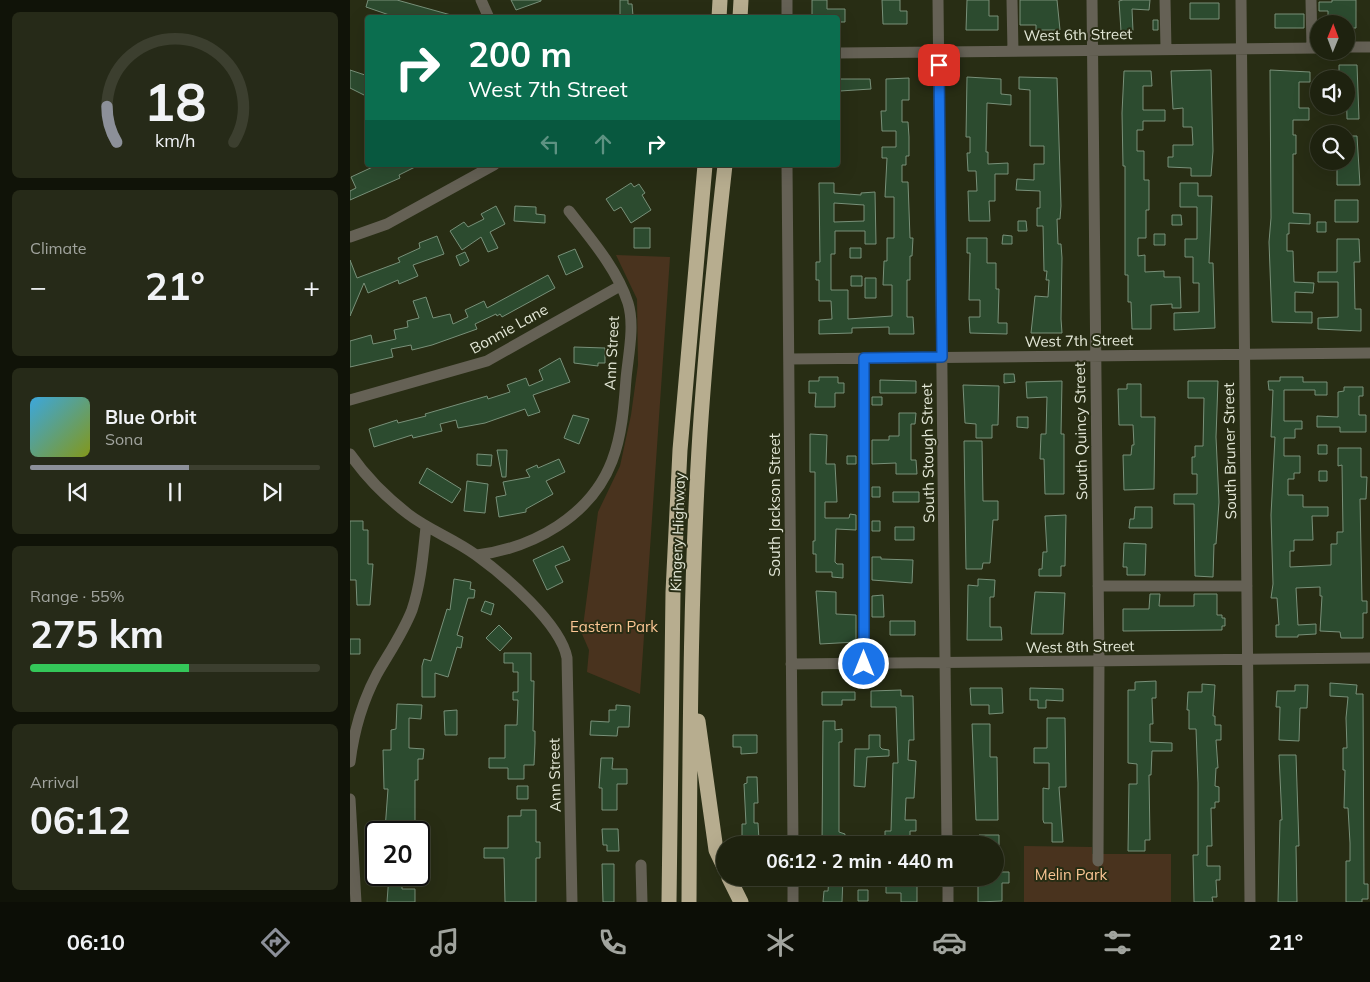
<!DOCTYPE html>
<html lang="en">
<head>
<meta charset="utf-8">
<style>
	:root { --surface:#1e220f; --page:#262a18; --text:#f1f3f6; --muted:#a1a49e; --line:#3c3f2f; --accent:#8c9099 }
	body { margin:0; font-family:Mulish,sans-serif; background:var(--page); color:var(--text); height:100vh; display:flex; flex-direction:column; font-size:19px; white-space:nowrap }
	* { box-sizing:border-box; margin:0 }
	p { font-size:16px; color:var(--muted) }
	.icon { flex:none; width:28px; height:28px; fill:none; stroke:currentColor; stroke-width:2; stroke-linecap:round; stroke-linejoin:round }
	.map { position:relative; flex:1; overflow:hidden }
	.drawer { display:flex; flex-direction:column; gap:12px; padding:12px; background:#101308; width:350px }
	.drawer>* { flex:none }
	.banner { position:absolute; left:15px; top:15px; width:475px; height:152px; border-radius:5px; box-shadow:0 5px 20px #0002,0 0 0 1px var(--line); background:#0b6e4f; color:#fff; overflow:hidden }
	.needle { width:32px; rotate:1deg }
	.controls { position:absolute; left:960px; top:15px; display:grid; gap:10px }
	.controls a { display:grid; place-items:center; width:45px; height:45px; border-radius:50%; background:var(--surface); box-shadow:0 5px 20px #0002,0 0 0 1px var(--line); font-size:25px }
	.speed { position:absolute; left:15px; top:821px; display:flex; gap:10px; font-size:25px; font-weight:700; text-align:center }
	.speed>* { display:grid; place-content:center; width:65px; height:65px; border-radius:50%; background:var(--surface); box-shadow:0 5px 20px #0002,0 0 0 1px var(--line); line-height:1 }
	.speed .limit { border:2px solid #111; border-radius:8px; background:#fff; color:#111 }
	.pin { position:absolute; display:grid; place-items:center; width:42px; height:42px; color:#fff; margin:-21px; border-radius:10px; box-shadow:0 2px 8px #0006 }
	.me { position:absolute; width:55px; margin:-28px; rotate:0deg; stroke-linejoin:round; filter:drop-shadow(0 0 4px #0008) }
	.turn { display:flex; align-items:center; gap:18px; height:105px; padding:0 20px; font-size:22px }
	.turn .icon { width:65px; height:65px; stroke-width:2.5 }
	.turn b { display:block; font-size:35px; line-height:42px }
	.lanes { display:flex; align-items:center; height:48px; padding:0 20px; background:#0003; justify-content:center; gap:25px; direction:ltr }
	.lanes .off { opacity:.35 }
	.big { font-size:38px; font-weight:700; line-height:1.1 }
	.drawer .tile { flex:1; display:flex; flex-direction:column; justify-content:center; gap:8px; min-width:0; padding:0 18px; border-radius:8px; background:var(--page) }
	.drawer .dial { align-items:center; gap:0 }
	.dial svg { height:130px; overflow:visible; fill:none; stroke:var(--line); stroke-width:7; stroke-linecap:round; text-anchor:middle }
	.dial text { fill:var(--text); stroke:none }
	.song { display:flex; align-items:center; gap:15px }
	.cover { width:60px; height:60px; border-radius:8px; background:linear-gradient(135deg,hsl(200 70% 55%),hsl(70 70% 35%)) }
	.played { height:5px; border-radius:2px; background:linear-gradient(90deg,var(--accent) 55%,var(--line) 55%) }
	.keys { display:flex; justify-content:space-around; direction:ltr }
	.heat { display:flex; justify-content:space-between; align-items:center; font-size:28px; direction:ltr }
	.charge { height:8px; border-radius:4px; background:linear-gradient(90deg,#34c759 55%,var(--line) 0) }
	.trip { position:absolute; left:366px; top:836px; width:288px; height:50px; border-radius:25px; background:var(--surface); box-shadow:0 5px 20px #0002,0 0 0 1px var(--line); font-weight:700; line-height:50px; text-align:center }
	.tabs { display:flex; height:80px; justify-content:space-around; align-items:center; background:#0c0e06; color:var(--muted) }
	.tabs .icon { width:35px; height:35px }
	.tabs .current { color:var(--accent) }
	.tabs b { font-size:22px; color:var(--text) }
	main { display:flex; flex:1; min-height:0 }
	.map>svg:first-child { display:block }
	.green { fill:#49331e }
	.building { fill:#2c4b2f; stroke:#789079; fill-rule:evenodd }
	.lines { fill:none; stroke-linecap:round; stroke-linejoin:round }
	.minor { stroke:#656155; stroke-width:11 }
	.highway { stroke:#b7ad8f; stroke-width:15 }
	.route-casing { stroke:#114b97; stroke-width:12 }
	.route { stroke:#1a73e8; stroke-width:9 }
	.labels { text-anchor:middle; stroke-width:4; stroke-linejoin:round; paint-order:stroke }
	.street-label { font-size:15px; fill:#e4e8d8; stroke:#282d14 }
	.park-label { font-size:15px; fill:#fbc694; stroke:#282d14 }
</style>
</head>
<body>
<main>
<section class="drawer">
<div class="tile dial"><svg viewBox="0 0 100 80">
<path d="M14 69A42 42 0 1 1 86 69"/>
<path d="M14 69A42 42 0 0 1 8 47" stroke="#8c9099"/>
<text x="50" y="56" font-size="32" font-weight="700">18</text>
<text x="50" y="72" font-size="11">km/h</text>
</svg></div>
<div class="tile"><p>Climate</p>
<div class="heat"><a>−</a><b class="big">21°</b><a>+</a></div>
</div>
<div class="tile">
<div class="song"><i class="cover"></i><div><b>Blue Orbit</b><p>Sona</p></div></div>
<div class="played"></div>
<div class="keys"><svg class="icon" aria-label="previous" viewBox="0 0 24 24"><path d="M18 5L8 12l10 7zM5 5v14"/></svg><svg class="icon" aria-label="pause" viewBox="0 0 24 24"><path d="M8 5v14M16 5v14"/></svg><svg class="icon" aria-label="next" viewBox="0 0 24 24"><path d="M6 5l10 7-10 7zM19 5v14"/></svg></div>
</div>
<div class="tile"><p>Range · 55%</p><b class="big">275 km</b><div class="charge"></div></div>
<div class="tile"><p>Arrival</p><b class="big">06:12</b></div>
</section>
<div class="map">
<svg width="1020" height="902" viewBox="0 0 1020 902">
	<rect width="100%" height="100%" fill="#282d14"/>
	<!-- green -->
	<path class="green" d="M266,255L320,257L290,694L237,672L239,650L232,634L248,512L270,466L281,415L288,365L287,299Z
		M674,846L742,847V854H821V902H674Z"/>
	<!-- building -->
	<path class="building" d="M18,0H47L101,15V18H48L16,7Z
		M161,0H191V1L166,10Z
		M270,0H278V4H282L283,16L270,17Z
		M462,0H477V9H495V22H488V18H462Z
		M532,0H550V11H557V24H533Z
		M617,0H639V16H648V30H616Z
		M670,0H707L710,30H686V25H670Z
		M773,0H800L799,10L782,9L783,31H771L769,1Z
		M982,0H1006V28H996V24H978V11H969V2H982Z
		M840,3H869V19H840Z
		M925,14H954V28H925Z
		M803,20H808V30H803Z
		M989,65H1007L1009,119H997L996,79H989Z
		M0,70L18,76L16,96L0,88Z
		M861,70L863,151L861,176H841V168L818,167V157H823V145H843L842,127H833V108L823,109L821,71Z
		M920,70L960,72V82H949V108H959V120H943V135H946V154H943V213L960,214V224L939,223V234H937V251H943L944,282L964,283L963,293L945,292V312H962V323L922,322L919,242L921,218Z
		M774,71H801L802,86H793V110H815V121H793V130H787V151H794V180H799V210H796V238H788V256L795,255V272L814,271V277H830L831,308H822V304L801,305V329H782L781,302H778V275H775V166H773L772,113Z
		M617,77L651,79V94L661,95V105L637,103L636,152H638V164L658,163V174H645V201H639L640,221H619L618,191H627L626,171H618L617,153H620V137H616Z
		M669,77L707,78L711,206L710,219H707L708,244H711L712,258L711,319L712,333H681L685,296L698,297L699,280H696L697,271H694L693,226H687V208H690V191L666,190L667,179L684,180V164H694V146H680V90L669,89Z
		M559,78V100H552V122H558L559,137V156H556V165H552V182H558L560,238H563L562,256H560V280H557V317H563L564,334H539V327L502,328V333L469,334V320L482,319L481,301H469V280H466V262H470L469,183H484V193L511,195V193L525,192L526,244H515V231H485V254H481V290H498V319L542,316V285H533L534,261H537V238H544V197H535L537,158H532V147H546V131H532L531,111H536V79ZM484,203L514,205V221L484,222Z
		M490,79H520L521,89L490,91Z
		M996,136H1007L1010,185H987V162H996Z
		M27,165H69L49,175L50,178L0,200V191L6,188L1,177Z
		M281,183L284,187L289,184L295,193L292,195L301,210L281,223L271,207L264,211L256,199Z
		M830,183H848V196H862L859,263H863L865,328L824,330V313L849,312V283H843V257H835V239H847V207H830Z
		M985,200H1008V222H985Z
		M146,206L155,224L140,232L148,248L138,252L131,237L112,250L100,231L114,222L118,227L134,219L131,214Z
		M165,206L186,207V214L195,215V223L164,221Z
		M822,215H831L832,225H822Z
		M668,221H676L677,231H668Z
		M967,222H976V232H967Z
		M284,228H300V248H284Z
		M804,234H815V245H804Z
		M653,235L662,236V244H652Z
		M87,236L94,254L63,265L68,276L49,284L48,280L18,293L14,283L0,316V260L7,278L50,262L48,258L70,248L69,243Z
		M617,238H637V263H646V289H649L648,323H657V334L620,333L619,317H630V300H619L620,253H617Z
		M987,239H1009L1010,262H1004L1005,309H1011V331L968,329V318L988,317V282H968V272H987Z
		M500,248H511V258H500Z
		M225,249L233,267L216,275L208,256Z
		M115,252L119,261L110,266L106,256Z
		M198,275L205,288L152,317L150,314L147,316L146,314L125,324L127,329L82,345L62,350L61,345L41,349L43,357L0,367V341L21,335L23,344L46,339L44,330L58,327L57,321L69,318L63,301L76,297L83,318L100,314L103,324L118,317L115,310L134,301L137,308Z
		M501,276H512V286H501Z
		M515,278H526V298H515Z
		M224,347L255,348V363H248V366L224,363Z
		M210,358L220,382L183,395L190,412L178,416L175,409L135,423L108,428L106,420L90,424L92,431L63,438L62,435L24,447L19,429L47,420L48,423L76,416L75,414L137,396L138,399L160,392L157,385L176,378L179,386L193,380L189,370Z
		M654,374H664L665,382L654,383Z
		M469,377H488V383H494V393H485V407H465L466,393H459V381H469Z
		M930,377H953V382H977V395H965V390H934V421H952V429H945V438H934V456H950V473H944V479H938V495H953V507H978V516H962L963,540H944V551H940V567L981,565V544H987V532H993L992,465L988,466V448H1011V477H1017L1016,499H1010L1012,601H1017V613H1013V638H991L990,632L970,631L972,596H970V587L946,588L948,625L966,624V634L948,635V637H926V625H929L927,598H921L923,584L921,515L925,437H921L923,390H919L918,381H930Z
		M530,380L566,381V393H530Z
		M712,381L711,434H714V494H695L694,459H690L691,434H696L697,397L677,398L676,382Z
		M838,381H868L866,437L869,502L866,544H864L863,577L845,576L844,504H824V494H847V474H842V457H845V446H853L854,398H838Z
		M777,384H791V417H805L804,489L774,490L773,455H781L782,445H784L783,425H769L768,389H777Z
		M613,385L649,386L648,425H642V438H626V424L615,423Z
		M994,387H1013V396H1009V415H1016V432H990V427H967V416L988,417V392L994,391Z
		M522,397H532V405H522Z
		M549,413H566L565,424H561V460H566L567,474H546V463L522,464V440H539V436H549Z
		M223,415L239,419L229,444L214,438Z
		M667,417H678V428L667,427Z
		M460,434L477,435L476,464H485L487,502H475V518H499L500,514L506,515V530L486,529L485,562L487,564H493V578L482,577V572H466V554H463V541H465V472H460Z
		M614,441H632L633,501H648V520H643L640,563H633L632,569H616Z
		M968,445H977V454H968Z
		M147,450H157L156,477H152Z
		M127,454L142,455L141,466L127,465Z
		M497,456H506V464H497Z
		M209,459L215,472L196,481L203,494L176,509V512L149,517L146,497L156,495L153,482L180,477L176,470L187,465L188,468Z
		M77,468L111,489L102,503L69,483Z
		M969,471H977V481H969Z
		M117,481L138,484L135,513L114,511Z
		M522,487H530V497H522Z
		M543,492H569V502H543Z
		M785,507H802V528H779L780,519H784Z
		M716,515L715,566H711V576H689V569H692L693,552H697L695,516Z
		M0,521H13V530H18V564H23L20,605H7L6,580H0Z
		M522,521H530V531H522Z
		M545,527H564V540H545Z
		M774,543L796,544L795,575H777V567H773Z
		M213,546L220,560L205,566L213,582L197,590L183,560Z
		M522,557H531V559L563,560L562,583L522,580Z
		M104,579L121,582L120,589L125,590L124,598H118L107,635L113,637L111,648L107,647L98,677L85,673V697H72V666L74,659L81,661L97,609L100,610Z
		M628,579L645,580L644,597H640V627H651L652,640H617L618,585L628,586Z
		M466,591L486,592V614L506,615V642L470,644Z
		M685,592L715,593L713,634H681Z
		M800,594H810L809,606H844V594H867V615H872V618H875V626H872V630L773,631V609H799Z
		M533,595L534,617H522V596Z
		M135,601L144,604L141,615L131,611Z
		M540,621H565V635H540Z
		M149,625L162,638L150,651L136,638Z
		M0,639H10V654H0Z
		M154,653H181V681H184L183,731H185V743L184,765H174V779H158V768H139V758H155V725H167L168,700H163V692H168V672H163V663H154Z
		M806,681V698H802L803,724H800V742L822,743V751H802L801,775H799L800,840H795V851H778L779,784H787V764L778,763V690H785V682Z
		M980,683L1007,685L1006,694H1013L1014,884H1018V899H1012V902H996V861H1000V843L998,808H994L995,770H993V748H997L996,718L998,697L980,696Z
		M852,684L865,685L863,716H865V725H871V740H866L868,768H866L865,786L869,787V802H865V808H861L862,846H857V866H870V880H866L867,897H862L863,902H844L843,855H848V783L846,729H839V710H837L838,692H852Z
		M945,685H958L957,708H950L949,741L929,740L930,707H926L927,691H945Z
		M620,688H652L653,713L639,714V705H621Z
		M680,688L713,689V701L696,700V708H688V700H680Z
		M551,690V696H563L564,740H559L558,760L566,761L564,798H556L555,820H566V831H560V840H549V845H535V831H541L543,763H548L546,707H521V691Z
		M472,692H505V700H492V705H472Z
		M47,704L72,705L71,719L59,718V748L74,749L73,759H68V780H65V832H38L35,830L38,789H34L33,750H41V730L46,729Z
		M266,705L280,706L279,727H268L267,736L240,735L241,721L259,722V710H266Z
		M107,710V735H95L94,711Z
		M697,718H715L716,787H709L713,842H702V823H694L693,820V788L699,789V763H684V748H697Z
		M473,721H485V730L492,729V742H489V832L495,834L494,845H472Z
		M622,724H640V757H647L648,820H626Z
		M383,735H407V753L391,754V747H383Z
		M519,735H530V747L532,749L539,750V756L517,757L515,787L504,786L505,749H519Z
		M929,755H946L949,846H946L947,902H928L930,820H932Z
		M251,758H263L262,769H277V784H267V810H252V788H249Z
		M397,777H407L408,803H404V823H408L409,840H392V824H396L394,784L397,783Z
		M167,786H178V799H167Z
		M171,810H186V842H190V858H186V902H155L154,858H134V848H158V816H171Z
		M252,829H268L269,851H257V845H253Z
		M629,835H649V845H629Z
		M252,864H264V902H253Z
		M645,872H659V883H652V901L628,902V878H645Z
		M39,875H52V889H65V902H37Z
		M479,878H493L492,902H473L474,891H478Z
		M536,883L567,884V902H551V893H536Z
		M508,890H518V901H508Z"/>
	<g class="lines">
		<!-- minor -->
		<path class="minor" d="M131,0L139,18
			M437,0V18
			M588,0L597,845
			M662,0L663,51
			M742,0L749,661L748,861
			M815,0L816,49
			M891,0L900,902
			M961,0L962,48
			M996,47H1020
			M488,53L969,48
			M437,165L443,845
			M0,237L37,224L144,165
			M439,359L1020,353
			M0,400L137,361L270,286
			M0,454C16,477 36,497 58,514C79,530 104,539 126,555C154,575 211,624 217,658L222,902
			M127,555C183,548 241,516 262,461C272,435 274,406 276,379C278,356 285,326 278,303C267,269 241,239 219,211
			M748,586H897
			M441,664L1020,658
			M514,664V358
			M0,762C4,730 12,702 27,674C39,653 53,633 62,610C71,583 73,555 76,527
			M0,799L6,902
			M291,865L292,902
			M443,878V902
			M598,878V902"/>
		<!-- highway -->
		<path class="highway" d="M369,18L370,0
			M390,18L391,0
			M348,721L366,850L375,869
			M379,878L391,902
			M319,902L323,592L330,450L355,165
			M339,902C340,746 340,589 350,433C356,343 365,254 375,165"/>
	</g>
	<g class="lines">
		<defs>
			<path id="route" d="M514,664V358L592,357L589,65"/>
		</defs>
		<!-- route casing -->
		<use href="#route" class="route-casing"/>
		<!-- route -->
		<use href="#route" class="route"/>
	</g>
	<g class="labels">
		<!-- street labels -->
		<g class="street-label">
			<text transform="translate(728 35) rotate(-1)" y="5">West 6th Street</text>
			<text transform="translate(159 329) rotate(-29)" y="5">Bonnie Lane</text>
			<text transform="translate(729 341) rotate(-1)" y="5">West 7th Street</text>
			<text transform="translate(262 353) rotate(-87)" y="5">Ann Street</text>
			<text transform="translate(731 431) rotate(-91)" y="5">South Quincy Street</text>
			<text transform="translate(880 451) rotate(-91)" y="5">South Bruner Street</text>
			<text transform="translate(578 453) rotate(-91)" y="5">South Stough Street</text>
			<text transform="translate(425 505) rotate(-90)" y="5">South Jackson Street</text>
			<text transform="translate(328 532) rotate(-88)" y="5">Kingery Highway</text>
			<text transform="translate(730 647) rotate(-1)" y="5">West 8th Street</text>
			<text transform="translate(205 775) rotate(-91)" y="5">Ann Street</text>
		</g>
		<!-- park labels -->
		<g class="park-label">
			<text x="264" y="632">Eastern Park</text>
			<text x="721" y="880">Melin Park</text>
		</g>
	</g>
</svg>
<div class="controls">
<a><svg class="needle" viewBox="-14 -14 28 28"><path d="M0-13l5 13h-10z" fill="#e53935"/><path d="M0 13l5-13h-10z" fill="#a1a49e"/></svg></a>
<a><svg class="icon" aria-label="sound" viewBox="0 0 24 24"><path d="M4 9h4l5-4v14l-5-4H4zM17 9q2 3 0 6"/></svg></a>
<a><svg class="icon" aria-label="search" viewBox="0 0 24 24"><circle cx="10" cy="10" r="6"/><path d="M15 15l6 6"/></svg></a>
</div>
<div class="speed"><div class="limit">20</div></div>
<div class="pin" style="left:589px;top:65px;background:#d93025"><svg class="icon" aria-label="arrive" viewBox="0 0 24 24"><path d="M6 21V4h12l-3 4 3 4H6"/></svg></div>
<svg class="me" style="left:514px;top:664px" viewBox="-20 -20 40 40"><circle r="17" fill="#1a73e8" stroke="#fff" stroke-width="3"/><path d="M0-11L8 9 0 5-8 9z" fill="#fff"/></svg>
<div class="trip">06:12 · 2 min · 440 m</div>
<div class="banner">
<div class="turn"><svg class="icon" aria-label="right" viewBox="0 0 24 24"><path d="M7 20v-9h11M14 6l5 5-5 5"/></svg><div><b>200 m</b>West 7th Street</div></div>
<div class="lanes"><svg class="icon off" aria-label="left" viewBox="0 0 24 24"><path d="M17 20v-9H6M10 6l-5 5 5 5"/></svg><svg class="icon off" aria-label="ahead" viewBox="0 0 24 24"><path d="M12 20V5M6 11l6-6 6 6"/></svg><svg class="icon" aria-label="right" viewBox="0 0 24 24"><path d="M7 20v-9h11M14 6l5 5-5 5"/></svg></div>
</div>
</div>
</main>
<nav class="tabs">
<b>06:10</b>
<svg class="icon current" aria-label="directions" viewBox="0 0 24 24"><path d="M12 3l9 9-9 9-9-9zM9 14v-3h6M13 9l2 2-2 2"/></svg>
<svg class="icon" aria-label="music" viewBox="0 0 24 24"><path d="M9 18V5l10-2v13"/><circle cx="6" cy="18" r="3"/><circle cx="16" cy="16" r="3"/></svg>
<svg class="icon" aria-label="phone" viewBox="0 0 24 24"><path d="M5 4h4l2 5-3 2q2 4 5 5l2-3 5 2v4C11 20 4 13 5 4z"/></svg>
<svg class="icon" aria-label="climate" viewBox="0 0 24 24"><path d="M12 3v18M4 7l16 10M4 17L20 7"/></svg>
<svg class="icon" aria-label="car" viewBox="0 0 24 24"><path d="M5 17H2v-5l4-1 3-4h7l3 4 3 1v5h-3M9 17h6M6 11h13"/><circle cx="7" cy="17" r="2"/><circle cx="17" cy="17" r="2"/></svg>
<svg class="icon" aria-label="filters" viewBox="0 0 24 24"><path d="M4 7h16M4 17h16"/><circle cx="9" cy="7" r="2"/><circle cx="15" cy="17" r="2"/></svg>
<b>21°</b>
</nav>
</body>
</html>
